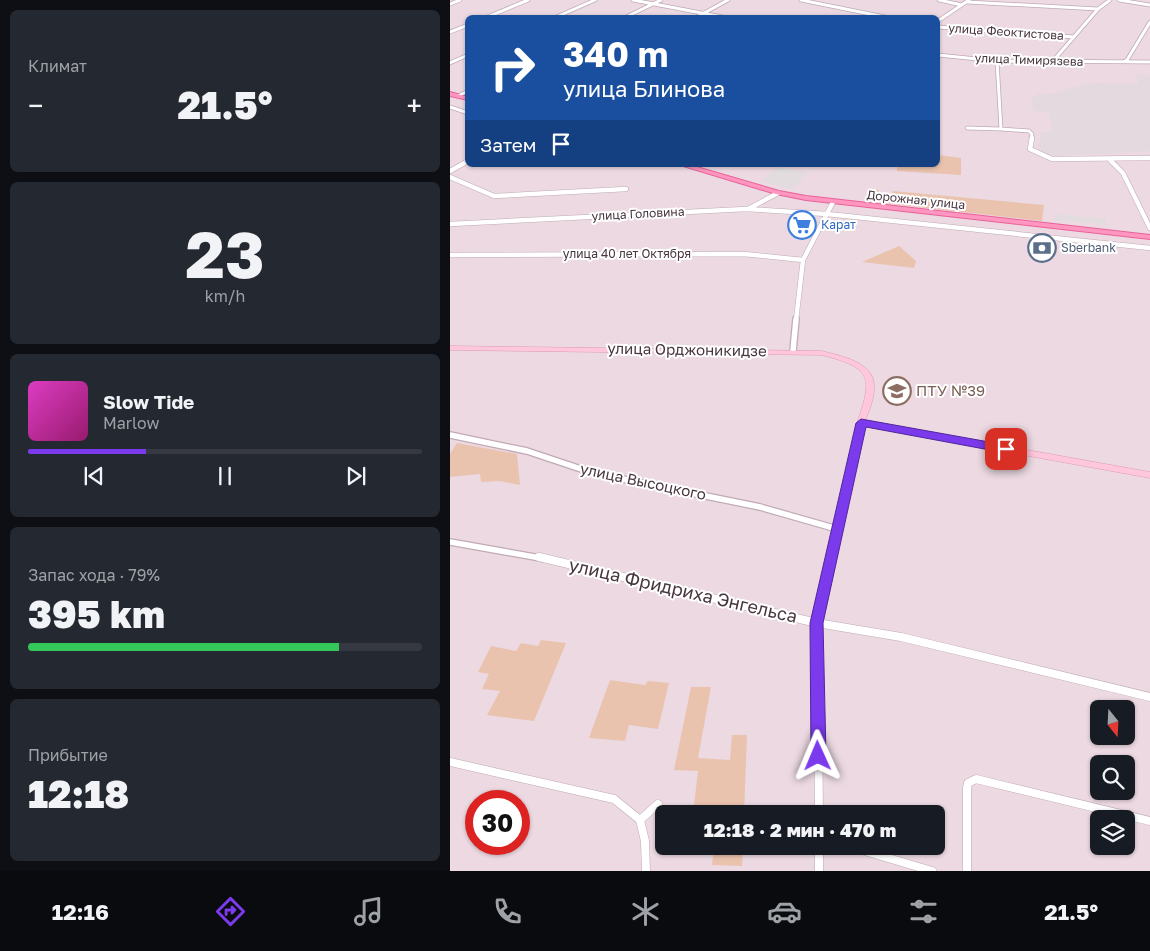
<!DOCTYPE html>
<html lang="ru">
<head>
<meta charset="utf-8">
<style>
	:root { --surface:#171b24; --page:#242831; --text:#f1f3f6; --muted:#9ea1a6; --line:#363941; --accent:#7c3aed }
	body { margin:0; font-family:"Golos Text",sans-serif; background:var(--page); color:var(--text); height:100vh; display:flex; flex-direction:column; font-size:19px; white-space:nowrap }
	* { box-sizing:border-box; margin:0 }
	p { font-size:16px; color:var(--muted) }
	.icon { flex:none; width:28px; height:28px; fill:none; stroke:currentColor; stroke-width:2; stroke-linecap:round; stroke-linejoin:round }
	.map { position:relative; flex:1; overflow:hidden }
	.details { display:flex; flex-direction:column; gap:10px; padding:10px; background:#0d0f14; width:450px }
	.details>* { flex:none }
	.top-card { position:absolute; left:15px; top:15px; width:475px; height:152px; border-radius:8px; box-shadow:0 1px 4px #0004; background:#1a4fa0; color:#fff; overflow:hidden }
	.needle { width:32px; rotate:162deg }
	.buttons { position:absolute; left:640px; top:700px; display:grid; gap:10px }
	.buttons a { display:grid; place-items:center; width:45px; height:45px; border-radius:8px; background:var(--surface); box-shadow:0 1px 4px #0004; font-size:25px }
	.speed { position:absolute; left:15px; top:790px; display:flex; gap:10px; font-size:25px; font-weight:700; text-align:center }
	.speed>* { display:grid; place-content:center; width:65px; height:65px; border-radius:50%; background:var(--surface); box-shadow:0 1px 4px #0004; line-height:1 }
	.speed .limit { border:8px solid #d22; background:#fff; color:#111 }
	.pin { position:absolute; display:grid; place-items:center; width:42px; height:42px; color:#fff; margin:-21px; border-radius:10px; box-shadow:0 2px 8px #0006 }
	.me { position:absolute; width:55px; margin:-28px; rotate:359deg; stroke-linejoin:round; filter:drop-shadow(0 0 4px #0008) }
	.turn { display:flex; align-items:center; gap:18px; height:105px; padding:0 15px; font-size:22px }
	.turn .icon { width:65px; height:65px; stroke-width:2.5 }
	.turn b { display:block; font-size:35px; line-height:42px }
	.then { display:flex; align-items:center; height:48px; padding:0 15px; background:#0003; gap:10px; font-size:19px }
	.big { font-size:38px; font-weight:800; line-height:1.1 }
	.details .widget { flex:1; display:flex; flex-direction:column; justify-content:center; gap:8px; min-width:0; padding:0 18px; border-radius:8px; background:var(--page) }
	.details .dial { align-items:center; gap:0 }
	.dial b { font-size:65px; line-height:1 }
	.song { display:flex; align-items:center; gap:15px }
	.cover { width:60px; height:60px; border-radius:8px; background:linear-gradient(135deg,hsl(310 70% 55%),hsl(320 70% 35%)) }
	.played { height:5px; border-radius:2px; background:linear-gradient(90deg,var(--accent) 30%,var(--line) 30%) }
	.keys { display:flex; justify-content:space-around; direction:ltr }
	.heat { display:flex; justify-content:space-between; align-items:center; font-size:28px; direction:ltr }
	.charge { height:8px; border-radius:4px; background:linear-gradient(90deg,#34c759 79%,var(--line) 0) }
	.trip { position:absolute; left:205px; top:805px; width:290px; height:50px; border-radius:8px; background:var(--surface); box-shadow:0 1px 4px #0004; font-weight:800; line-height:50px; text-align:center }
	.menu { display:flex; height:80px; justify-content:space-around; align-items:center; background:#090b0e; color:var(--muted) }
	.menu .icon { width:35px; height:35px }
	.menu .active { color:var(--accent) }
	.menu b { font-size:22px; color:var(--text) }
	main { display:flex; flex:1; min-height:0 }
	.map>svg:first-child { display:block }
	.residential { fill:#ecd9e2; fill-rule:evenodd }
	.industrial { fill:#e4d9df }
	.green { fill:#eac3af }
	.parking { fill:#e2dcdf }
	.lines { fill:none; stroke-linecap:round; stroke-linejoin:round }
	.minor-far3-casing { stroke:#c0aab4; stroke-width:4.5 }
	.minor-far2-casing { stroke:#c0aab4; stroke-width:5.5 }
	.minor-far1-casing { stroke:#c0aab4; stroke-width:8 }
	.minor-casing { stroke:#c0aab4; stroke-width:9 }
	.secondary-casing { stroke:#dc9ab2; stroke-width:1 }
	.primary-casing { stroke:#e86299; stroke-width:2 }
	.minor-far3 { stroke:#fff; stroke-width:3 }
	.minor-far2 { stroke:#fff; stroke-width:4.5 }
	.minor-far1 { stroke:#fff; stroke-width:5.5 }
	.minor { stroke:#fff; stroke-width:8 }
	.secondary { fill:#ffc7db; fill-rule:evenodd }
	.primary { fill:#ff96c0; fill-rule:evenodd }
	.route { fill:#7c3aed; stroke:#51269a }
	.labels { text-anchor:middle; stroke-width:4; stroke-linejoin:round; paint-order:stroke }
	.far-street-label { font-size:12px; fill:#48363f; stroke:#fff }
	.far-shop-label { font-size:12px; fill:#366cbe; stroke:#fff; text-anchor:start }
	.far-service-label { font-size:12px; fill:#4e5e75; stroke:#fff; text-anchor:start }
	.street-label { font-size:15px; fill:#48363f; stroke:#fff }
	.education-label { font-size:15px; fill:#785e54; stroke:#fff; text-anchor:start }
	.near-street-label { font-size:18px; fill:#48363f; stroke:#fff }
</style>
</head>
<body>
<main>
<section class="details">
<div class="widget"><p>Климат</p>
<div class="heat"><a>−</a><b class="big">21.5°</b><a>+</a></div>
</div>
<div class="widget dial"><b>23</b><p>km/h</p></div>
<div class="widget">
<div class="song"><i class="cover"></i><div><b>Slow Tide</b><p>Marlow</p></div></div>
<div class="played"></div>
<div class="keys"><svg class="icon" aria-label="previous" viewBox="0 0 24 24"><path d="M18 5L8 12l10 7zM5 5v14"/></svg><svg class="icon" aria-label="pause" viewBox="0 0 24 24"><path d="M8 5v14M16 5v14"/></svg><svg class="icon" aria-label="next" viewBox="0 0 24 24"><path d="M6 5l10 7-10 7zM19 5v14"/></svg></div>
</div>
<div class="widget"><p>Запас хода · 79%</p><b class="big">395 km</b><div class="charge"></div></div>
<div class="widget"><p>Прибытие</p><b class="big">12:18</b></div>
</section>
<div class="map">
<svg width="700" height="871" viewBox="0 0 700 871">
	<rect width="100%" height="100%" fill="#f4e7ed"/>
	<!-- residential -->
	<path class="residential" d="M0,0H700V871H0ZM18,18H488V165H18ZM649,709H676V736H649ZM649,764H676V791H649ZM26,801H69V844H26ZM214,814H486V846H214ZM649,819H676V846H649Z"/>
	<!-- industrial -->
	<path class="industrial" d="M686,75L700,76V151L606,156L592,152L587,145L591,142L590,132H602L599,112L583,111L582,98L587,94H599L641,83L689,84Z"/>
	<!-- green -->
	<path class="green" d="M488,155L511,158V175L447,171V165H488Z
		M426,190H429L428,195L440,197L443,191L594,205L592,221L423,202Z
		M449,246L466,261L464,268L412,262Z
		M7,443L67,454L70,485L49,481L31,482L30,474L0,477V454Z
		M91,640L116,643L84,721L37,715L50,691L32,689L39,674L28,672L41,646L66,651L71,643L88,646Z
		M160,680L195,685L198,681L219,683L208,729L179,725L175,741L139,738Z
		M241,687H261L248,758L280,760L282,735H297L294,814H243L248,771L224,770Z
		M264,846H293L292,866L262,865Z"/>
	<!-- parking -->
	<path class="parking" d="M328,167L358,172L342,189L312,181Z
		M605,214L656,219V224L605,220Z"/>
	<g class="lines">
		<defs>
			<path id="minor-far3" d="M183,0L278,18
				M351,0L440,18
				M489,0L512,5
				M669,0L700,5
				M517,2L648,9
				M0,4L10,0
				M35,18L78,0
				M104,18L145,0
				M174,18L211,0
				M245,18L278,0
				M488,21L519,0
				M488,27L624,37
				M0,32L18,25
				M488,55L547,61L700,62
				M547,61L551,129L579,131L582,134L581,139
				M603,61L648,9L660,0
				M673,62L677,60L700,22
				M0,63L18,55
				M8,96L18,91
				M0,107L18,113
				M517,128L551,129"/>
			<path id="minor-far2" d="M582,138L580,149L602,159L700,158
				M660,160L673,173L700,228
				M0,171L18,161
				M0,177L44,196L176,189
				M300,208L328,193
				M0,224L296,209L377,214L700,248
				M0,255L294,254L353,260
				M346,320L353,260L383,202"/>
			<path id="minor-far1" d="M343,351L346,319
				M0,435L77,451L143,473L310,507L387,529
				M0,542L96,559
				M381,559L411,423"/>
			<path id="minor" d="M89,557L367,623L451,637L700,697
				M0,762L164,799L190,820L195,841L196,871
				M369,814L367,623L381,557
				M190,820L208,804
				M369,846V871
				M398,846L482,871
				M517,871V788L518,783L526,779L700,821"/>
			<path id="secondary" d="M0,346L372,351C391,356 424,362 424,386C425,398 419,410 415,421L700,472V478L408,425L407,423C423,377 422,368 372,355L0,350Z"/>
			<path id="primary" d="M0,92L18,97V100L0,96Z
				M230,165H240L329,191L356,196L700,235V239L356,200L326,194Z"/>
		</defs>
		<!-- minor-far3 casing -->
		<use href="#minor-far3" class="minor-far3-casing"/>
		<!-- minor-far2 casing -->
		<use href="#minor-far2" class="minor-far2-casing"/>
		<!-- minor-far1 casing -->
		<use href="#minor-far1" class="minor-far1-casing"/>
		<!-- minor casing -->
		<use href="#minor" class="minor-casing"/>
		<!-- secondary casing -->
		<use href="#secondary" class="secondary-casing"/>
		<!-- primary casing -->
		<use href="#primary" class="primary-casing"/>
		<!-- minor-far3 -->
		<use href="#minor-far3" class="minor-far3"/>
		<!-- minor-far2 -->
		<use href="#minor-far2" class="minor-far2"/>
		<!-- minor-far1 -->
		<use href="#minor-far1" class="minor-far1"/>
		<!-- minor -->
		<use href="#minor" class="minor"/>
		<!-- secondary -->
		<use href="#secondary" class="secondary"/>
		<!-- primary -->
		<use href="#primary" class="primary"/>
	</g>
	<!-- route -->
	<path class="route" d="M411,419L556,445L561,449L556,453L416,427L373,623L376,756L374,762L368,764L363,762L361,756L360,623L406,423Z"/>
	<!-- icons -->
	<defs>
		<symbol id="supermarket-ring" viewBox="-11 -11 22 22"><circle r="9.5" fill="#fff" stroke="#3f7fe0" stroke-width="1.5"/><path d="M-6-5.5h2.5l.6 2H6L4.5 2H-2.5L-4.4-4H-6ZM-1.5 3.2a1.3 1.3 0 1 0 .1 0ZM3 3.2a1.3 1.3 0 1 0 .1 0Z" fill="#3f7fe0"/></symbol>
		<symbol id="bank-ring" viewBox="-11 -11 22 22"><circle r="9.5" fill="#fff" stroke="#5c6f8a" stroke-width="1.5"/><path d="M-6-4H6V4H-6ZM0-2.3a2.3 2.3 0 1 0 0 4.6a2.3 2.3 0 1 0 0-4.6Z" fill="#5c6f8a"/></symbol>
		<symbol id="university-ring" viewBox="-11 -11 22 22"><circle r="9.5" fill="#fff" stroke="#8d6e63" stroke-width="1.5"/><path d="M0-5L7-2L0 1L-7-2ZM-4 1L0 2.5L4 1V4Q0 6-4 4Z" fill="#8d6e63"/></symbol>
	</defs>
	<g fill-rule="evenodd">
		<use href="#supermarket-ring" x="336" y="209" width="32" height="32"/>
		<use href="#bank-ring" x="576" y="232" width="32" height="32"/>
		<use href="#university-ring" x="431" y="375" width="32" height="32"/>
	</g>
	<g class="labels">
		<!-- far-street labels -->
		<g class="far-street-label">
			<text transform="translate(556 32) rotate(4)" y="4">улица Феоктистова</text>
			<text transform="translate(579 60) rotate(2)" y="4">улица Тимирязева</text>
			<text transform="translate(466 200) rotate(6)" y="4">Дорожная улица</text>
			<text transform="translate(188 214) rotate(-3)" y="4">улица Головина</text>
			<text x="177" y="258">улица 40 лет Октября</text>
		</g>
		<!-- far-shop labels -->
		<g class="far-shop-label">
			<text x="371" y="229">Карат</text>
		</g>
		<!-- far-service labels -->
		<g class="far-service-label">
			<text x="611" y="252">Sberbank</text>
		</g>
		<!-- street labels -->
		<g class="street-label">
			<text transform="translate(237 350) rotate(1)" y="5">улица Орджоникидзе</text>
			<text transform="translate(193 482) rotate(12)" y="5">улица Высоцкого</text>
		</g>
		<!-- education labels -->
		<g class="education-label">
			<text x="466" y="396">ПТУ №39</text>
		</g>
		<!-- near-street labels -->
		<g class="near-street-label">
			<text transform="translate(233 591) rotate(13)" y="6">улица Фридриха Энгельса</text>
		</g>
	</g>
</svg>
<div class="buttons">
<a><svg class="needle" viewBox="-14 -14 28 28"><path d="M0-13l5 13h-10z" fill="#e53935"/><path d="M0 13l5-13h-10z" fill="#9ea1a6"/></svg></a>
<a><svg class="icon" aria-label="search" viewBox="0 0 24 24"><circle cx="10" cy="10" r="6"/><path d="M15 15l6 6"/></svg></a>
<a><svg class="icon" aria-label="layers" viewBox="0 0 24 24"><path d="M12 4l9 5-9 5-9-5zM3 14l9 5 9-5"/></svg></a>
</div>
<div class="speed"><div class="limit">30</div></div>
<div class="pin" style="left:556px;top:449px;background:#d93025"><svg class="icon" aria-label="arrive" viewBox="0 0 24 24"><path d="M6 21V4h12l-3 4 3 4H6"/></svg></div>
<svg class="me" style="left:368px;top:756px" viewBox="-20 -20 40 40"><path d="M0-17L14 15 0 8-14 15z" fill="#7c3aed" stroke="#fff" stroke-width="4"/></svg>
<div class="trip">12:18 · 2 мин · 470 m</div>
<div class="top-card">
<div class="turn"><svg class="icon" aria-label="right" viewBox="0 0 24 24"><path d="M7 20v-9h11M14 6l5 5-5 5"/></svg><div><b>340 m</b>улица Блинова</div></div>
<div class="then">Затем<svg class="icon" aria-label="arrive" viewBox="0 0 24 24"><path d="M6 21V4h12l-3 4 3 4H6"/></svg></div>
</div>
</div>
</main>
<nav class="menu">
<b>12:16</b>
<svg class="icon active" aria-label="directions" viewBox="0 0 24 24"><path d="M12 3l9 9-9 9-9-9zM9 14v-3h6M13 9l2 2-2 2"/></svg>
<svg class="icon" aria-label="music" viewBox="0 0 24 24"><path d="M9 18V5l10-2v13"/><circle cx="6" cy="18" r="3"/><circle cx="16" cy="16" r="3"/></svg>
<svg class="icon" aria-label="phone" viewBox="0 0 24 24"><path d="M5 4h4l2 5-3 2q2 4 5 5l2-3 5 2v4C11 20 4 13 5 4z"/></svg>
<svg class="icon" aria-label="climate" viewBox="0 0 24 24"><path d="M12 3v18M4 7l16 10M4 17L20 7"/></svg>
<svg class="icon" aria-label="car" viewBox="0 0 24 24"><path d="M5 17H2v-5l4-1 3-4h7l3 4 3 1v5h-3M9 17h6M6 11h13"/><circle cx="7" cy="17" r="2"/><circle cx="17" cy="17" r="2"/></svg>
<svg class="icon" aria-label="filters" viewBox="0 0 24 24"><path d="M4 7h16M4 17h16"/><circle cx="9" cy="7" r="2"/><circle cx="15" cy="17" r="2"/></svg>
<b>21.5°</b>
</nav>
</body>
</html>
